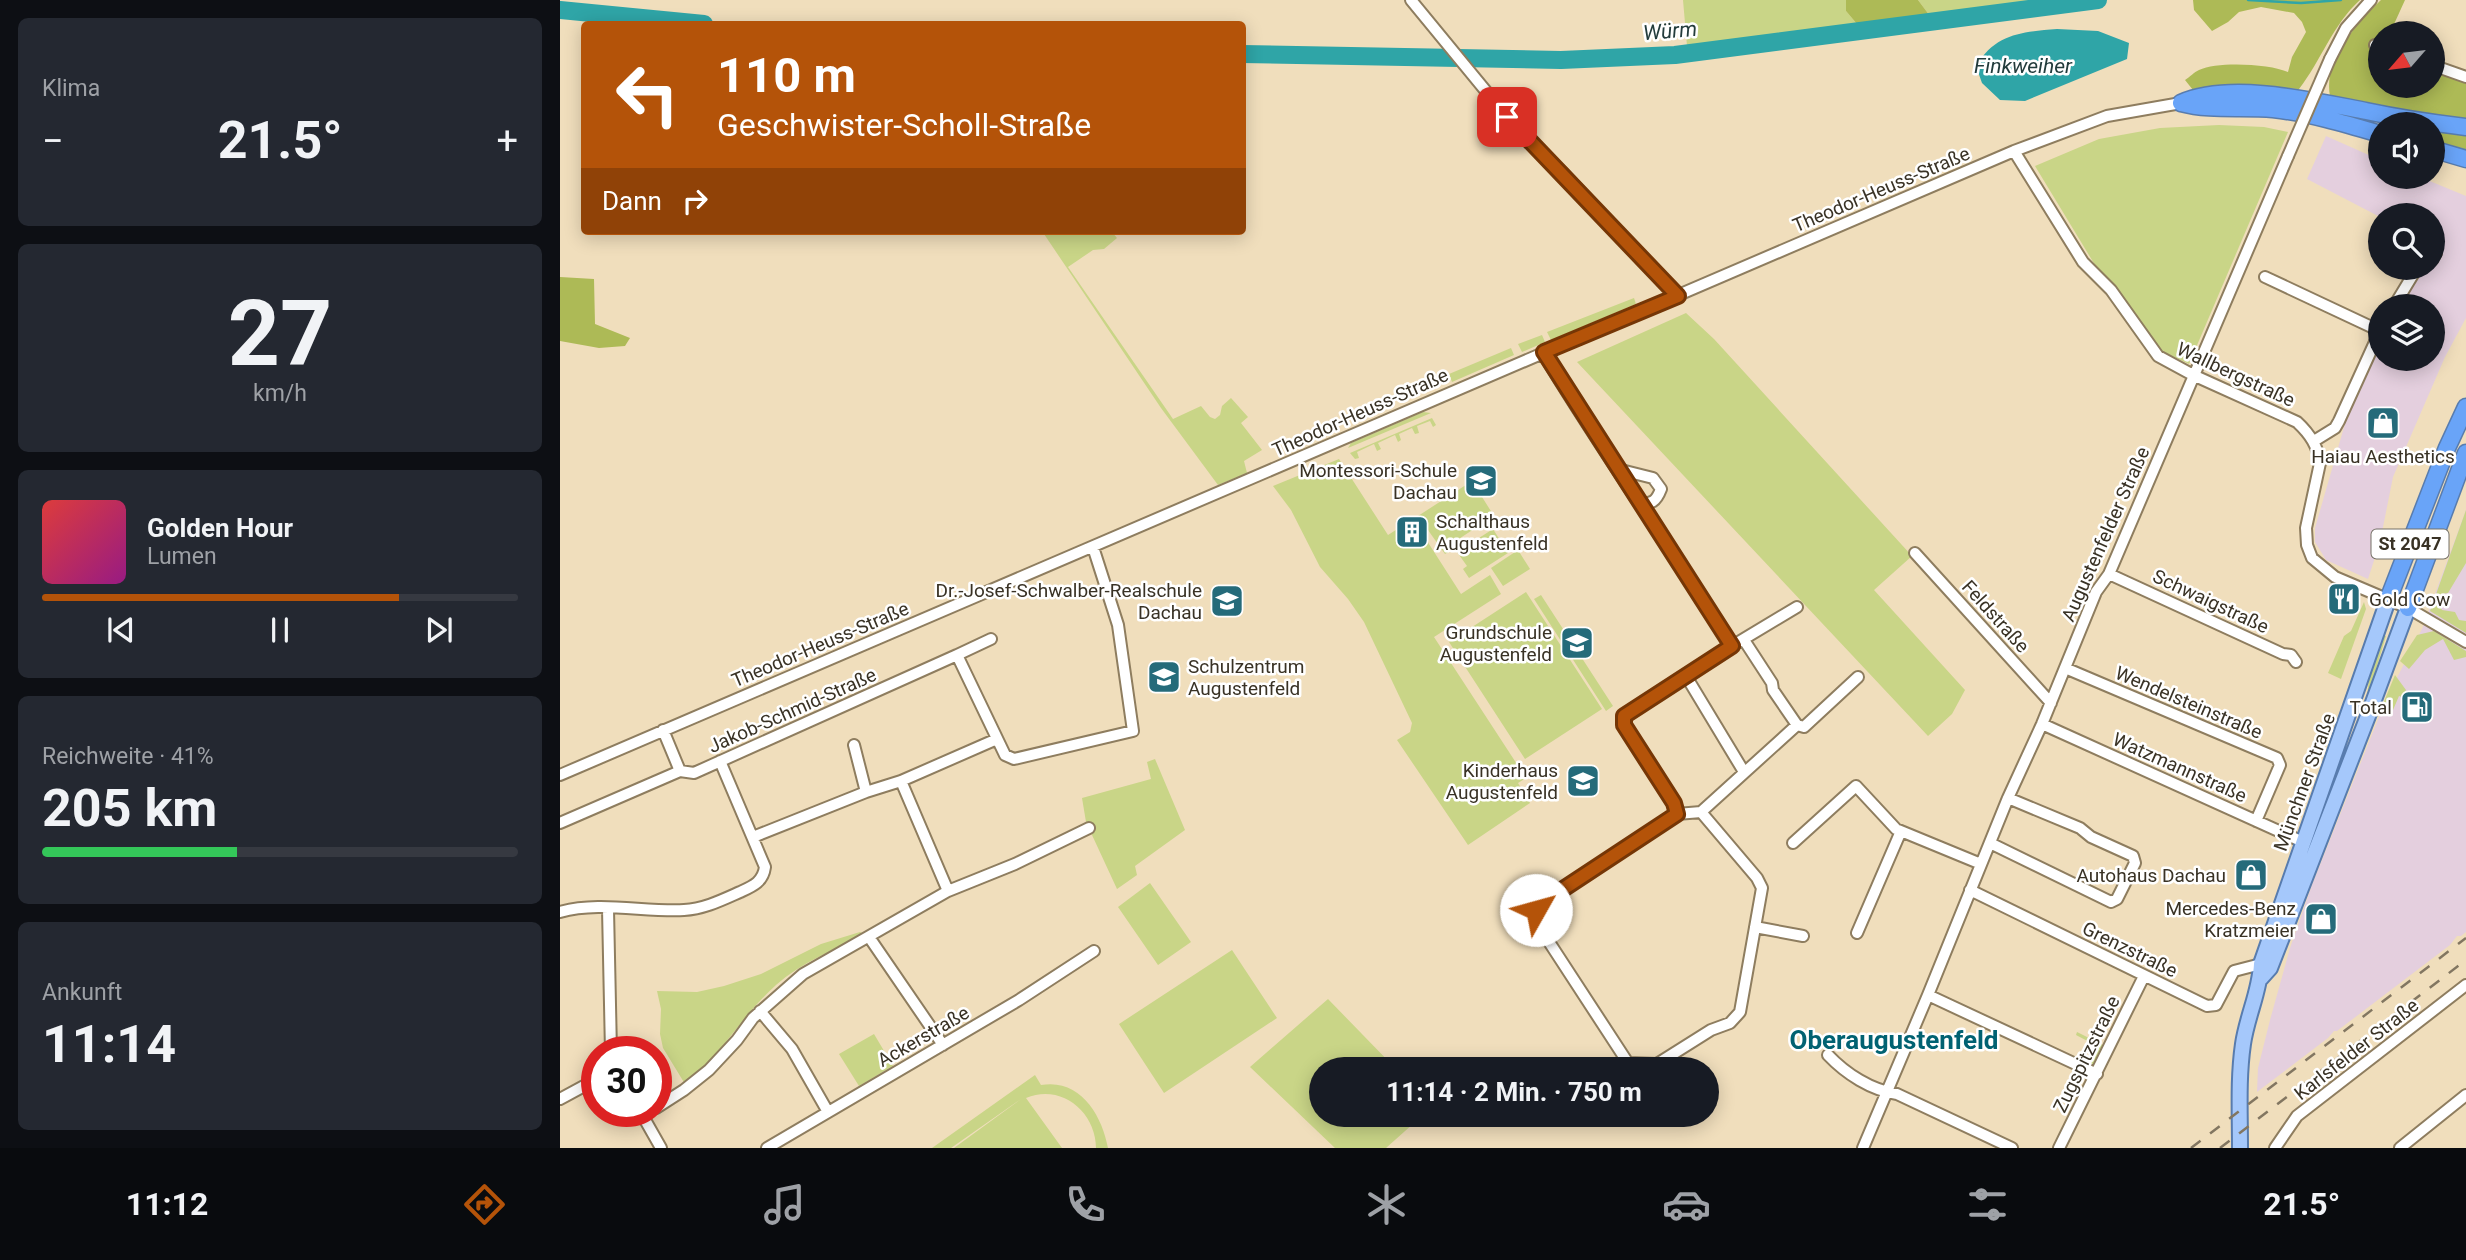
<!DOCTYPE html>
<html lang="de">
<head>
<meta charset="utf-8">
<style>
	:root { --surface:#171b24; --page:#242831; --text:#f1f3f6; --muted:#9ea1a6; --line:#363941; --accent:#b45309 }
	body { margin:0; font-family:Roboto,sans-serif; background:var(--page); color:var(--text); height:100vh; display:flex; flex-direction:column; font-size:26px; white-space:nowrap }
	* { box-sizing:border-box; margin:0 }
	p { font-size:23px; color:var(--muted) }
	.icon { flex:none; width:38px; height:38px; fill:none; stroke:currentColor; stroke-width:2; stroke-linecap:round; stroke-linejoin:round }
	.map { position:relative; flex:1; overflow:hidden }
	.details { display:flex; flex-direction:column; gap:18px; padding:18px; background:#0d0f14; width:560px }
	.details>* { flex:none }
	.hud { position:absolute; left:21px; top:21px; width:665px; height:214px; border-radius:7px; box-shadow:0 4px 18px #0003; background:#b45309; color:#fff; overflow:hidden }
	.needle { width:46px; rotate:242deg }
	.controls { position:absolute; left:1808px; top:21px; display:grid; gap:14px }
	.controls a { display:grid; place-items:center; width:77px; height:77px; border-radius:50%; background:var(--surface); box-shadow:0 4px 18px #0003; font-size:35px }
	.speed { position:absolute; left:21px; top:1036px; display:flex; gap:14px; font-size:35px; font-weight:700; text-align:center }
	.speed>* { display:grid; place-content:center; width:91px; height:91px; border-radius:50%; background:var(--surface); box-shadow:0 4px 18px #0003; line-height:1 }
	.speed .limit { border:10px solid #d22; background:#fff; color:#111 }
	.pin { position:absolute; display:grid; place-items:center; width:60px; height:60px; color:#fff; margin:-30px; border-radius:14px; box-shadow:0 4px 10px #0006 }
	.me { position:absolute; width:77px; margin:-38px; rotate:52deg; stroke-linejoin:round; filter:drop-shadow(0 0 5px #0008) }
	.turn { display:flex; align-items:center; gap:24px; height:147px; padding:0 21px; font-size:32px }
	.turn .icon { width:91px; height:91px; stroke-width:2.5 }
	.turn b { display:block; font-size:49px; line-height:60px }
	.then { display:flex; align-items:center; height:66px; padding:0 21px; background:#0003; gap:14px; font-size:26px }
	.big { font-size:52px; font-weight:700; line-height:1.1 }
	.details .tile { flex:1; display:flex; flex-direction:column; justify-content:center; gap:10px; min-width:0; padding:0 24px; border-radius:10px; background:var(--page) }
	.details .dial { align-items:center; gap:0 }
	.dial b { font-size:91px; line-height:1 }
	.song { display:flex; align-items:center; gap:21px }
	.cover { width:84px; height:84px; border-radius:10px; background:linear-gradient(135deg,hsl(0 70% 55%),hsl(310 70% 35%)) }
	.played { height:7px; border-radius:4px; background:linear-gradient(90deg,var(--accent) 75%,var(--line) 75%) }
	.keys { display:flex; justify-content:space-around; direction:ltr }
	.heat { display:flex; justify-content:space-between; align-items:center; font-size:38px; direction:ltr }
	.charge { height:10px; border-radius:5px; background:linear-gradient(90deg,#34c759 41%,var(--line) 0) }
	.trip { position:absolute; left:749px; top:1057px; width:410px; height:70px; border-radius:35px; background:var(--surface); box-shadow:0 4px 18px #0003; font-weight:700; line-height:70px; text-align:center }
	.tab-bar { display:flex; height:112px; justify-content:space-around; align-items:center; background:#090b0e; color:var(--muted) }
	.tab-bar .icon { width:49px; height:49px }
	.tab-bar .selected { color:var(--accent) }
	.tab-bar b { font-size:32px; color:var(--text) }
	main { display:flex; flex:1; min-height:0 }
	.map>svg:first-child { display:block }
	.commercial { fill:#e4cfde }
	.green { fill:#c9d587 }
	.forest { fill:#adba56 }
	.water { fill:#2fa5a7 }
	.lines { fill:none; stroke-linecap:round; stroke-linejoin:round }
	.stream { stroke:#2fa5a7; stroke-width:2.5 }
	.river { stroke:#2fa5a7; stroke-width:18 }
	.minor-casing { stroke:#8e7d5f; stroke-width:14 }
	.major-casing { stroke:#587cae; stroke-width:18 }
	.highway-casing { stroke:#587cae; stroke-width:19 }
	.minor { stroke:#fff; stroke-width:10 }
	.major { stroke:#a5c8fb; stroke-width:14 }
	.highway { stroke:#69a4f8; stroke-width:16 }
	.rail { stroke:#827661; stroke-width:2.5; stroke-dasharray:12 12; stroke-linecap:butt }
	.minor-bridge-casing { stroke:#8e7d5f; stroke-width:14; stroke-linecap:butt }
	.minor-bridge { stroke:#fff; stroke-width:10 }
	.route-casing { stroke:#753606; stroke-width:18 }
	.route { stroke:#b45309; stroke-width:12 }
	.labels { text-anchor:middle; stroke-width:5; stroke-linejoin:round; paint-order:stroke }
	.shield { fill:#fff; stroke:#747066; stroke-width:2 }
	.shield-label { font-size:18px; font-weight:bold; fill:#393225 }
	.street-label { font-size:19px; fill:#393225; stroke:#fff }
	.poi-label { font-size:19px; fill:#393225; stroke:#fff; text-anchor:end }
	.water-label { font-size:21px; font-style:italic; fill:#233c3c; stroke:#fff }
	.district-label { font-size:26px; font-weight:bold; fill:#016272; stroke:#fff }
</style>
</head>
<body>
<main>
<section class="details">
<div class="tile"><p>Klima</p>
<div class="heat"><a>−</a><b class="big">21.5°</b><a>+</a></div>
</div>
<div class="tile dial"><b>27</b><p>km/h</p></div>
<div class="tile">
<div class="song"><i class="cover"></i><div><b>Golden Hour</b><p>Lumen</p></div></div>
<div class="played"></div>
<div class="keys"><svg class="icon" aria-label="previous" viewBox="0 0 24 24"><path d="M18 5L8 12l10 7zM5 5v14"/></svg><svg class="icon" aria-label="pause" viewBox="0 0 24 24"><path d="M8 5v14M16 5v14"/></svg><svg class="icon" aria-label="next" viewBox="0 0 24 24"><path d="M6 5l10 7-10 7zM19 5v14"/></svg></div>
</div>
<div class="tile"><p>Reichweite · 41%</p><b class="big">205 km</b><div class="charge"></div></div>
<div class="tile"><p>Ankunft</p><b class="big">11:14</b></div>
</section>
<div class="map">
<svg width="1906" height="1148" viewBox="0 0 1906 1148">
	<rect width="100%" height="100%" fill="#f0debc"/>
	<!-- commercial -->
	<path class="commercial" d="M1766,136L1820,160V177H1860L1906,196V318L1885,357L1833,477L1820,542L1808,579L1766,560L1755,542V528L1797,382L1820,331V359H1872V306H1834L1858,268H1872V215H1820V217L1747,179Z
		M1906,510V932L1901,936H1897L1890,945L1777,1031H1774L1768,1038L1697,1092L1698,1068L1710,1020L1730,948L1752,885L1827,697L1862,629Z"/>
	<!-- green -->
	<path class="green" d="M1123,0H1286V11L1297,24L1127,46Z
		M1358,0H1493L1370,16Z
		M1659,125L1704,127L1728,132L1629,364L1597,349L1535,265L1475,166L1539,139L1600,128Z
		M482,231H551L557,238L544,249L533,250L508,267L613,419L641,406L650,417L655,419L660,415L662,406L671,398L688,417L681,423L702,450L684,461L687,473L658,485L601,408Z
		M1074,298L1076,304L991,340L987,332Z
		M1126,313L1154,339L1352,556L1314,590L1405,690L1392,714L1368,736L1017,362Z
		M982,335L985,342L962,352L958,344Z
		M951,348L954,355L892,382L889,374Z
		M863,412L871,413L788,448L791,443Z
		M872,418L876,425L873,427L870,421L857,426L859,433L855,434L852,428L839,434L841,440L838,442L835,435L818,443L821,449L817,451L814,444L797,452L799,458L795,459L790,453Z
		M779,459L828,535L853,519L901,594L930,575L941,594L874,637L966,778L958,783L970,803L908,845L837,740L850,732L852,723L804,622L788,599L760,567L731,510L713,486Z
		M912,481L934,516L891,544L893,549L885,554L858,516Z
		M1906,510V563L1888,593L1881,594L1877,602L1882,610L1895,612L1899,620L1906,621V633L1870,611Z
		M933,529L948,553L909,578L903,569L907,566L897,552Z
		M958,550L970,569L943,586L931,568Z
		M966,592L1042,709L965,759L889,642Z
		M981,595L1053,706L1046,711L974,599Z
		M1804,602L1806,609L1781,679L1768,673L1784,636L1791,631Z
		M1874,631L1906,651V657L1894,660L1883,639L1865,650L1849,669L1840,661L1857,635Z
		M1823,635L1826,636L1807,699L1809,676Z
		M1835,675L1846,690L1842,697L1839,696L1833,710L1820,711Z
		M595,759L625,830L575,866L577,875L557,889L526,822L522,798L591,779L587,762Z
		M590,883L631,942L598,965L558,907Z
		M300,932L306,935C275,949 242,962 216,985C183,1014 161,1056 125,1084L103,1048L100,1034L101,1009L97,991L137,992L164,986L201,974L261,944Z
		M672,950L717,1018L604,1093L559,1024Z
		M768,999L836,1069H761V1115H863L826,1148H775L690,1067Z
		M1517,1032L1543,1045L1534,1065L1531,1066L1517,1059L1519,1055L1531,1060L1537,1046L1516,1035Z
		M314,1034L333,1066L299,1086L279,1054Z
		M475,1075L481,1085C520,1078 542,1115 548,1148H536C536,1112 501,1083 466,1098L502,1148H394L461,1099L391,1148H372Z"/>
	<!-- forest -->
	<path class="forest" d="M1286,0H1358L1370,16L1297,24L1286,11Z
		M1633,0H1800C1773,24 1761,61 1739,89L1686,87L1633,90L1625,80C1630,77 1634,72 1639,70C1658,61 1710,64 1728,72L1732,57L1746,32L1742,22L1734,13L1701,7L1679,12L1668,22L1652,31L1634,10Z
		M1821,0H1845L1830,33H1820V86H1872L1873,69L1906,81V119L1877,117L1770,96C1763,60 1797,23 1821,0Z
		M1873,130L1906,134V153L1873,143Z
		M0,277L34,279L35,324L70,338L65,346L39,348L0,341Z"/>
	<!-- water -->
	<path class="water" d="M1497,29L1538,31L1569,43L1567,59L1465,101L1440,100L1422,83L1416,66C1436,33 1462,32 1497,29Z"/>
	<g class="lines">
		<!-- stream -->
		<path class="stream" d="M1688,0L1741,3L1781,0"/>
		<!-- river -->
		<path class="river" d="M0,10L144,24
			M682,54L1001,60L1115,55L1538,0"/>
		<defs>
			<path id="minor" d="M851,0L962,135L1004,174L1118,296
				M1815,45L1820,47
				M1770,59L1786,28L1811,0
				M1872,65L1906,77
				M1454,151L1523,262L1551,290L1598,356L1633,375L1737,422C1750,434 1758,446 1760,463L1746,528L1747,545L1752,558L1775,577L1848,608L1906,642
				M1872,245L1876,253L1872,260
				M1705,277L1820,331
				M1834,306L1857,268
				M983,353C1013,404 1046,453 1079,503C1092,504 1096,502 1101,489L1093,478L1057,469
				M1754,441L1775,428L1779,421L1820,331
				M1079,503L1172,646L1064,716V725L1114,803L1117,814
				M1355,553L1491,703
				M1549,574L1723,654L1731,655L1736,662
				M1184,640L1212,683L1213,690L1237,725
				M1177,643L1237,607
				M397,655L431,639
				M1505,668L1717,758L1720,765L1696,821
				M1126,676L1184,772
				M1482,724L1743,842
				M103,730L120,771L134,773L397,655L445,755L454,759L573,731L558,625L533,547
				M294,745L306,792
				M0,775L1454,151L1547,116L1621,103
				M341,781L388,891
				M1141,812L1197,878L1202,888L1180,1012L1170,1023L1151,1030L1097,1064L1068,1063L978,925L976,910L985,901L1117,814Z
				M1141,812L1237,725L1244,727L1298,677
				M0,823L120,771
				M193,837L306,792L341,781L437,739
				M1233,843L1296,786L1336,829L1421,864
				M1430,843L1551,902L1557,899L1575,863L1573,856L1531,837L1520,828L1448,798
				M1410,890L1647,1006L1656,1005L1674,971L1701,964
				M48,909L51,1052
				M0,912C39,901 83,912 124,910C144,909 162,900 180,892C193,886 203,882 205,867L160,761
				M1195,927L1243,936
				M1297,933L1341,831
				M309,937L383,1045
				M1368,995L1537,1074
				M200,1011L232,1049L268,1112
				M1268,1055C1286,1074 1311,1090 1337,1094L1452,1148
				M0,1099L37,1079
				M96,1108L124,1090L149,1070L177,1040L193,1018L243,974L388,891L455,864L529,828
				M80,1111L101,1148
				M207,1148L459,1000L534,951
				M1303,1148L1368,995L1448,798L1482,724L1536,592L1549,574L1728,156
				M1499,1148L1584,976
				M1715,1148L1737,1116L1906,985
				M1840,1148L1906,1095"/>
			<path id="major" d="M1701,978L1710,968L1808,716L1848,608
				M1680,1148C1680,1113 1678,1078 1683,1044C1687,1016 1700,991 1701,964L1828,600"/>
			<path id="highway" d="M1621,103C1670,81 1754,101 1806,111C1839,118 1873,123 1906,127
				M1621,103C1651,111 1683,106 1713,109C1749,113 1786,124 1820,134
				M1872,149L1906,159
				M1828,600L1887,448L1906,407
				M1848,608L1906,453"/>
		</defs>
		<!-- minor casing -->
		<use href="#minor" class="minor-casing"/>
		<!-- major casing -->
		<use href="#major" class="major-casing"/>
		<!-- highway casing -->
		<use href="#highway" class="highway-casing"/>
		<!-- minor -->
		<use href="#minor" class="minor"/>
		<!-- major -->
		<use href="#major" class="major"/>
		<!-- highway -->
		<use href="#highway" class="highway"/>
		<!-- rail -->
		<path class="rail" d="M1631,1148L1906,938
			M1660,1148L1906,960"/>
		<defs>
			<path id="minor-bridge" d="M1728,156L1770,59"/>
		</defs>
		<!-- minor-bridge casing -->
		<use href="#minor-bridge" class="minor-bridge-casing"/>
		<!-- minor-bridge -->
		<use href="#minor-bridge" class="minor-bridge"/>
	</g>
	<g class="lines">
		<defs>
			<path id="route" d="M947,117L1118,296L984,352L1172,646L1064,716V725L1114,803L1117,814L985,901L976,910"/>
		</defs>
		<!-- route casing -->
		<use href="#route" class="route-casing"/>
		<!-- route -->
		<use href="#route" class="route"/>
	</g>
	<!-- icons -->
	<defs>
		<symbol id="shop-square" viewBox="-11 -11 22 22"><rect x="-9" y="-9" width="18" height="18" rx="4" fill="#256b7a" stroke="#fff"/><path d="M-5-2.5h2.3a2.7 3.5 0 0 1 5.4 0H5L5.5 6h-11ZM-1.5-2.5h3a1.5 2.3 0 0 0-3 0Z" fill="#fff"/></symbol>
		<symbol id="school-square" viewBox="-11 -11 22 22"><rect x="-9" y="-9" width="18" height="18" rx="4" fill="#256b7a" stroke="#fff"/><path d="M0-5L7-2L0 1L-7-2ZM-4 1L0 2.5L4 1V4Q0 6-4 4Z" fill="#fff"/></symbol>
		<symbol id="building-square" viewBox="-11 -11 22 22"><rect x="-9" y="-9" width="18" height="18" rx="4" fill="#256b7a" stroke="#fff"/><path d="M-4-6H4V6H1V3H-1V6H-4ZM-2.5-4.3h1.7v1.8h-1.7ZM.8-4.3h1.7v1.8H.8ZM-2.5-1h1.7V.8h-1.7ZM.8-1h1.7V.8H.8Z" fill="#fff"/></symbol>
		<symbol id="restaurant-square" viewBox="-11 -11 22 22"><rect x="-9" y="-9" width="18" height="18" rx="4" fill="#256b7a" stroke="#fff"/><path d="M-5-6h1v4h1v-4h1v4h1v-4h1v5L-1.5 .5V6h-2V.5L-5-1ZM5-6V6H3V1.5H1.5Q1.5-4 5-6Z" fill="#fff"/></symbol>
		<symbol id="fuel-square" viewBox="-11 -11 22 22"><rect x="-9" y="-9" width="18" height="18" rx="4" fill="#256b7a" stroke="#fff"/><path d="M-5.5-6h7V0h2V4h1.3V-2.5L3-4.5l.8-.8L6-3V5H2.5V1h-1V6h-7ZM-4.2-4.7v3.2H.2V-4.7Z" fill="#fff"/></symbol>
	</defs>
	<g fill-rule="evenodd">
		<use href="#shop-square" x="1804" y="404" width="38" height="38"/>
		<use href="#school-square" x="902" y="462" width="38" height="38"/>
		<use href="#building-square" x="833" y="513" width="38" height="38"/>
		<use href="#restaurant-square" x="1765" y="580" width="38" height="38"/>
		<use href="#school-square" x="648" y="582" width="38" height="38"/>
		<use href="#school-square" x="998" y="624" width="38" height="38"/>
		<use href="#school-square" x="585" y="658" width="38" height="38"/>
		<use href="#fuel-square" x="1838" y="688" width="38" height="38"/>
		<use href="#school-square" x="1004" y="762" width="38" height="38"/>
		<use href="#shop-square" x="1672" y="856" width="38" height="38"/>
		<use href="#shop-square" x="1742" y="900" width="38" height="38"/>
	</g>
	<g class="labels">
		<!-- shield labels -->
		<rect class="shield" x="1811.5" y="529.5" width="77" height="29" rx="5"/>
		<g class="shield-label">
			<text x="1850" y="550">St 2047</text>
		</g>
		<!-- street labels -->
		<g class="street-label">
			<text transform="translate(1321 189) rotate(-23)" y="7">Theodor-Heuss-Straße</text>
			<text transform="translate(1676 374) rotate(25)" y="7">Wallbergstraße</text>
			<text transform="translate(800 412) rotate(-24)" y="7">Theodor-Heuss-Straße</text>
			<text transform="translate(1545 534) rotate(-66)" y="7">Augustenfelder Straße</text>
			<text transform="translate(1651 601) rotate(25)" y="7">Schwaigstraße</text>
			<text transform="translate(1436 616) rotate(48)" y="7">Feldstraße</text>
			<text transform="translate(260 644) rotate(-23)" y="7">Theodor-Heuss-Straße</text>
			<text transform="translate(1629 702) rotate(23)" y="7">Wendelsteinstraße</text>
			<text transform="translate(232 710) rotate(-24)" y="7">Jakob-Schmid-Straße</text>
			<text transform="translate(1620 767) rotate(24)" y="7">Watzmannstraße</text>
			<text transform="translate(1744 782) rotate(-70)" y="7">Münchner Straße</text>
			<text transform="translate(1570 949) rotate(26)" y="7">Grenzstraße</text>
			<text transform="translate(363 1036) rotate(-30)" y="7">Ackerstraße</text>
			<text transform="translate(1796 1049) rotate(-38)" y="7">Karlsfelder Straße</text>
			<text transform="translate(1526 1054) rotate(-64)" y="7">Zugspitzstraße</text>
		</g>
		<!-- poi labels -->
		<g class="poi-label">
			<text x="1823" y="463" text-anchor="middle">Haiau Aesthetics</text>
			<text x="897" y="477">Montessori-Schule<tspan x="897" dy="22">Dachau</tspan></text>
			<text x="876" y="528" text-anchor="start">Schalthaus<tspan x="876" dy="22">Augustenfeld</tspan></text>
			<text x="642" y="597">Dr.-Josef-Schwalber-Realschule<tspan x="642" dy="22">Dachau</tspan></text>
			<text x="1809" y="606" text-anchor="start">Gold Cow</text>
			<text x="992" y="639">Grundschule<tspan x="992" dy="22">Augustenfeld</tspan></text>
			<text x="628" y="673" text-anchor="start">Schulzentrum<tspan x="628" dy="22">Augustenfeld</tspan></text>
			<text x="1832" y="714">Total</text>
			<text x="998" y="777">Kinderhaus<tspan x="998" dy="22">Augustenfeld</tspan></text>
			<text x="1666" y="882">Autohaus Dachau</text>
			<text x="1736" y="915">Mercedes-Benz<tspan x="1736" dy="22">Kratzmeier</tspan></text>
		</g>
		<!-- water labels -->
		<g class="water-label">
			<text transform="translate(1110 31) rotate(-5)" y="7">Würm</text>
			<text x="1463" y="73">Finkweiher</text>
		</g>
		<!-- district labels -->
		<g class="district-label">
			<text x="1334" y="1049">Oberaugustenfeld</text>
		</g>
	</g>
</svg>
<div class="controls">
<a><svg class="needle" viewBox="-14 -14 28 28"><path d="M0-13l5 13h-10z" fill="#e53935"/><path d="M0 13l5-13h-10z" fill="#9ea1a6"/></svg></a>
<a><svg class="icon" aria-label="sound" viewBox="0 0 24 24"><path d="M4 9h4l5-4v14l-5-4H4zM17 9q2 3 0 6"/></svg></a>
<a><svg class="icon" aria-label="search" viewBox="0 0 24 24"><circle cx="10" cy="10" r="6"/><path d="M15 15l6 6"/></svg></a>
<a><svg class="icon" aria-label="layers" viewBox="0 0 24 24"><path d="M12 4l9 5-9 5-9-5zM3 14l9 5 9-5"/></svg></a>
</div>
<div class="speed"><div class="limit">30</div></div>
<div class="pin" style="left:947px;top:117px;background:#d93025"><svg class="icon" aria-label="arrive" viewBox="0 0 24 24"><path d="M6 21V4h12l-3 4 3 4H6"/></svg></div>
<svg class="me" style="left:976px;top:910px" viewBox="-20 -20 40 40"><circle r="19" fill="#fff"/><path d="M0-13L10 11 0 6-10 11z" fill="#b45309"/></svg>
<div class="trip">11:14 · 2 Min. · 750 m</div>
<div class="hud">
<div class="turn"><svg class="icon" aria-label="left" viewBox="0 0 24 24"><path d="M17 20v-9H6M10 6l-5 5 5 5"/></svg><div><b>110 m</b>Geschwister-Scholl-Straße</div></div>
<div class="then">Dann<svg class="icon" aria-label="right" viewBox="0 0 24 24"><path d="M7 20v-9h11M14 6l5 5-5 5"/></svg></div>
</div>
</div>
</main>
<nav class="tab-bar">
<b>11:12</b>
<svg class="icon selected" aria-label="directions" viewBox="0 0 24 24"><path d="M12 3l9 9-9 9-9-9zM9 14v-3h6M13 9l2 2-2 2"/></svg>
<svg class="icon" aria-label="music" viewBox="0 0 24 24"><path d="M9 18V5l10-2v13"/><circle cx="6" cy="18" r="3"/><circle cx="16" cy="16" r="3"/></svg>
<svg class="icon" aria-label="phone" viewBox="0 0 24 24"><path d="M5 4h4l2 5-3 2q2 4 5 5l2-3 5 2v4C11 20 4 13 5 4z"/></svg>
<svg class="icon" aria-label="climate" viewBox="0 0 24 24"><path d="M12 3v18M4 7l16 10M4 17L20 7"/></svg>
<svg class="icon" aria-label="car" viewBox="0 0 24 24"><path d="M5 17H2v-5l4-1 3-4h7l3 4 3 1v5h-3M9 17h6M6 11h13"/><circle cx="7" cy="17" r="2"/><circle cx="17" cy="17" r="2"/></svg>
<svg class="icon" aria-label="filters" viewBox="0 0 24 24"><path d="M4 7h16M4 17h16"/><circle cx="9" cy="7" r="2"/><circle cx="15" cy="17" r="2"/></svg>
<b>21.5°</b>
</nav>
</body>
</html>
